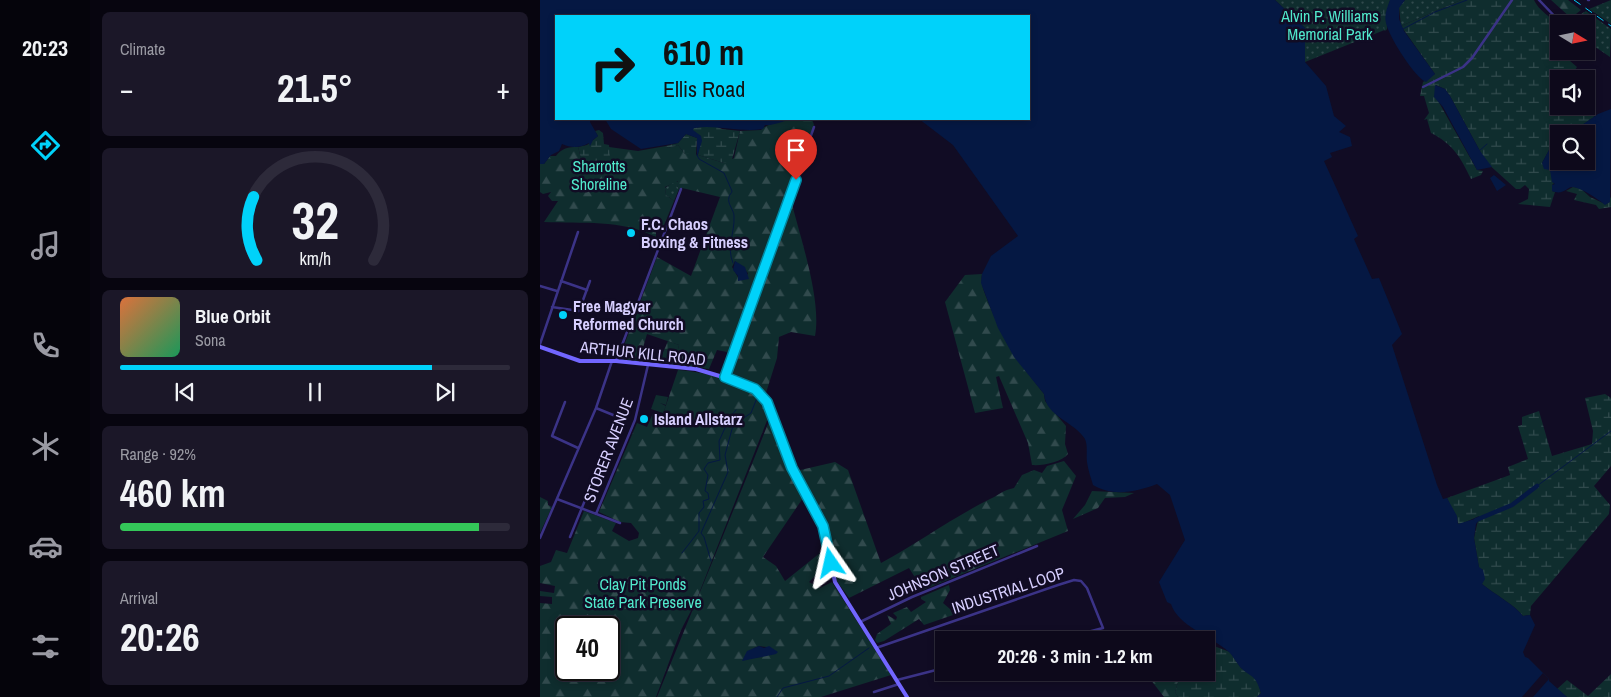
<!DOCTYPE html>
<html lang="en">
<head>
<meta charset="utf-8">
<style>
	:root { --surface:#0d091b; --page:#1b1728; --text:#f1f3f6; --muted:#9a9aa3; --line:#2d2a3a; --accent:#00d2fa }
	body { margin:0; font-family:"Archivo Narrow",sans-serif; background:var(--page); color:var(--text); height:100vh; display:flex; flex-direction:column; font-size:19px; white-space:nowrap }
	* { box-sizing:border-box; margin:0 }
	p { font-size:16px; color:var(--muted) }
	.icon { flex:none; width:28px; height:28px; fill:none; stroke:currentColor; stroke-width:2; stroke-linecap:round; stroke-linejoin:round }
	.map { position:relative; flex:1; overflow:hidden }
	.drawer { display:flex; flex-direction:column; gap:12px; padding:12px; background:#07050f; width:450px }
	.drawer>* { flex:none }
	.top-card { position:absolute; left:15px; top:15px; width:475px; height:105px; border-radius:0px; box-shadow:0 2px 8px #0003,0 0 0 1px var(--line); background:#00d2fa; color:#111; overflow:hidden }
	.needle { width:32px; rotate:100deg }
	.fabs { position:absolute; left:1010px; top:15px; display:grid; gap:10px }
	.fabs a { display:grid; place-items:center; width:45px; height:45px; border-radius:0px; background:var(--surface); box-shadow:0 2px 8px #0003,0 0 0 1px var(--line); font-size:25px }
	.speed { position:absolute; left:15px; top:616px; display:flex; gap:10px; font-size:25px; font-weight:700; text-align:center }
	.speed>* { display:grid; place-content:center; width:65px; height:65px; border-radius:50%; background:var(--surface); box-shadow:0 2px 8px #0003,0 0 0 1px var(--line); line-height:1 }
	.speed .limit { border:2px solid #111; border-radius:8px; background:#fff; color:#111 }
	.pin { position:absolute; display:grid; place-items:center; width:42px; height:42px; color:#fff; margin:-51px -21px; border-radius:50% 50% 50% 0; rotate:-45deg; box-shadow:0 0 5px #0007 }
	.pin .icon { rotate:45deg }
	.me { position:absolute; width:55px; margin:-28px; rotate:349deg; stroke-linejoin:round; filter:drop-shadow(0 0 4px #0008) }
	.turn { display:flex; align-items:center; gap:18px; height:105px; padding:0 25px; font-size:22px }
	.turn .icon { width:65px; height:65px; stroke-width:2.5 }
	.turn b { display:block; font-size:35px; line-height:42px }
	.big { font-size:38px; font-weight:800; line-height:1.1 }
	.drawer .tile { flex:1; display:flex; flex-direction:column; justify-content:center; gap:8px; min-width:0; padding:0 18px; border-radius:8px; background:var(--page) }
	.drawer .dial { align-items:center; gap:0 }
	.dial svg { height:130px; overflow:visible; fill:none; stroke:var(--line); stroke-width:7; stroke-linecap:round; text-anchor:middle }
	.dial text { fill:var(--text); stroke:none }
	.song { display:flex; align-items:center; gap:15px }
	.cover { width:60px; height:60px; border-radius:8px; background:linear-gradient(135deg,hsl(20 70% 55%),hsl(150 70% 35%)) }
	.played { height:5px; border-radius:2px; background:linear-gradient(90deg,var(--accent) 80%,var(--line) 80%) }
	.keys { display:flex; justify-content:space-around; direction:ltr }
	.heat { display:flex; justify-content:space-between; align-items:center; font-size:28px; direction:ltr }
	.charge { height:8px; border-radius:4px; background:linear-gradient(90deg,#34c759 92%,var(--line) 0) }
	.trip { position:absolute; left:395px; top:631px; width:280px; height:50px; border-radius:0px; background:var(--surface); box-shadow:0 2px 8px #0003,0 0 0 1px var(--line); font-weight:800; line-height:50px; text-align:center }
	main { display:flex; flex:1; min-height:0 }
	.tab-bar { display:flex; flex-direction:column; width:90px; justify-content:space-around; align-items:center; background:#05040b; color:var(--muted) }
	.tab-bar .icon { width:35px; height:35px }
	.tab-bar .current { color:var(--accent) }
	.tab-bar b { font-size:22px; color:var(--text) }
	.map>svg:first-child { display:block }
	.grass { fill:url(#grass-dots) }
	.forest { fill:url(#forest-firs); fill-rule:evenodd }
	.wetland { fill:url(#wetland-marsh) }
	.cemetery { fill:url(#cemetery-stones) }
	.garden { fill:#0f2d2e }
	.water { fill:#051843 }
	.pier { fill:#110c24 }
	.lines { fill:none; stroke-linecap:round; stroke-linejoin:round }
	.stream { stroke:#051843; stroke-width:1 }
	.river { stroke:#051843; stroke-width:4.5 }
	.street { stroke:#3b3387; stroke-width:2.5 }
	.secondary { stroke:#7266ff; stroke-width:4 }
	.rail { stroke:#00d2fa; stroke-width:1; stroke-dasharray:8 6; stroke-linecap:butt }
	.route-casing { stroke:#0088a2; stroke-width:12 }
	.route { stroke:#00d2fa; stroke-width:9 }
	.poi-dot { fill:#00d2fa; stroke:#110c24; stroke-width:2 }
	.labels { text-anchor:middle; stroke-width:5; stroke-linejoin:round; paint-order:stroke }
	.park-label { font-size:16px; fill:#51e9cc; stroke:#110c24 }
	.poi-label { font-size:16px; font-weight:bold; fill:#d7cfff; stroke:#110c24; text-anchor:start }
	.street-label { font-size:16px; fill:#d7cfff; stroke:#110c24 }
</style>
</head>
<body>
<main>
<nav class="tab-bar">
<b>20:23</b>
<svg class="icon current" aria-label="directions" viewBox="0 0 24 24"><path d="M12 3l9 9-9 9-9-9zM9 14v-3h6M13 9l2 2-2 2"/></svg>
<svg class="icon" aria-label="music" viewBox="0 0 24 24"><path d="M9 18V5l10-2v13"/><circle cx="6" cy="18" r="3"/><circle cx="16" cy="16" r="3"/></svg>
<svg class="icon" aria-label="phone" viewBox="0 0 24 24"><path d="M5 4h4l2 5-3 2q2 4 5 5l2-3 5 2v4C11 20 4 13 5 4z"/></svg>
<svg class="icon" aria-label="climate" viewBox="0 0 24 24"><path d="M12 3v18M4 7l16 10M4 17L20 7"/></svg>
<svg class="icon" aria-label="car" viewBox="0 0 24 24"><path d="M5 17H2v-5l4-1 3-4h7l3 4 3 1v5h-3M9 17h6M6 11h13"/><circle cx="7" cy="17" r="2"/><circle cx="17" cy="17" r="2"/></svg>
<svg class="icon" aria-label="filters" viewBox="0 0 24 24"><path d="M4 7h16M4 17h16"/><circle cx="9" cy="7" r="2"/><circle cx="15" cy="17" r="2"/></svg>
</nav>
<section class="drawer">
<div class="tile"><p>Climate</p>
<div class="heat"><a>−</a><b class="big">21.5°</b><a>+</a></div>
</div>
<div class="tile dial"><svg viewBox="0 0 100 80">
<path d="M14 69A42 42 0 1 1 86 69"/>
<path d="M14 69A42 42 0 0 1 12 30" stroke="#00d2fa"/>
<text x="50" y="56" font-size="32" font-weight="700">32</text>
<text x="50" y="72" font-size="11">km/h</text>
</svg></div>
<div class="tile">
<div class="song"><i class="cover"></i><div><b>Blue Orbit</b><p>Sona</p></div></div>
<div class="played"></div>
<div class="keys"><svg class="icon" aria-label="previous" viewBox="0 0 24 24"><path d="M18 5L8 12l10 7zM5 5v14"/></svg><svg class="icon" aria-label="pause" viewBox="0 0 24 24"><path d="M8 5v14M16 5v14"/></svg><svg class="icon" aria-label="next" viewBox="0 0 24 24"><path d="M6 5l10 7-10 7zM19 5v14"/></svg></div>
</div>
<div class="tile"><p>Range · 92%</p><b class="big">460 km</b><div class="charge"></div></div>
<div class="tile"><p>Arrival</p><b class="big">20:26</b></div>
</section>
<div class="map">
<svg width="1071" height="697" viewBox="0 0 1071 697">
	<defs>
		<pattern id="grass-dots" width="8" height="8" patternUnits="userSpaceOnUse" patternTransform="scale(1.25)"><rect width="8" height="8" fill="#0f2d2e"/><path d="M2 2h.1M6 6h.1" fill="none" stroke="#314a4d" stroke-width="1.8" stroke-linecap="round"/></pattern>
		<pattern id="forest-firs" width="22" height="20" patternUnits="userSpaceOnUse" patternTransform="scale(1.25)"><rect width="22" height="20" fill="#0f2d2e"/><path d="M5 1l3.5 6h-7zM16 11l3.5 6h-7z" fill="#314a4d"/></pattern>
		<pattern id="wetland-marsh" width="20" height="14" patternUnits="userSpaceOnUse" patternTransform="scale(1.25)"><rect width="20" height="14" fill="#0f2d2e"/><path d="M1 5h8M5 5V1M11 12h8M15 12V8" fill="none" stroke="#314a4d"/></pattern>
		<pattern id="cemetery-stones" width="16" height="16" patternUnits="userSpaceOnUse" patternTransform="scale(1.25)"><rect width="16" height="16" fill="#0f2d2e"/><path d="M2 7V4a2 2 0 0 1 4 0v3zM10 15v-3a2 2 0 0 1 4 0v3z" fill="#314a4d"/></pattern>
	</defs>
	<rect width="100%" height="100%" fill="#110c24"/>
	<!-- grass -->
	<path class="grass" d="M735,0H850L847,9V29L765,62V28Z
		M865,0H921L861,26L859,7Z
		M1071,0V24L1049,9Z
		M1046,11L1071,29L1070,57L1051,44L1054,40L1046,35V24H1035L1041,14Z
		M135,181L139,182L137,186L139,189L134,201L126,195L125,188Z"/>
	<!-- forest -->
	<path class="forest" d="M1011,0H1028L1041,10L1031,18Z
		M272,119L274,125L189,361L187,352L177,350L169,369L135,364L139,345L107,334L99,361L79,359L117,257L151,276L180,197L142,188L139,189L137,186L138,181L125,187L126,195L134,201L124,225L116,230V237C81,219 42,224 4,222L18,201H12L8,196L11,192L3,194L0,192V164H4L10,156H16C22,148 28,147 38,147L42,162L69,147L98,151L126,146L128,148L138,145L145,154H156L157,156L158,155L184,163L194,158L200,131L221,130C229,121 259,119 272,119ZM195,261L208,273L206,278L199,279L192,267Z
		M250,196C259,234 282,299 275,336L251,332L239,337L237,358L225,396L215,385L191,377L190,368Z
		M442,274C440,285 445,293 449,304C463,340 480,364 504,394L505,401L526,426L525,444L528,454C522,462 502,466 492,465L488,443L459,376L456,377L463,408L435,413L405,302L425,275Z
		M138,370C161,372 183,376 200,388C214,386 227,401 230,413L156,601L141,630L116,697H0V603L12,604V597L0,596V591L14,593L15,586L0,583V566L11,562L16,550L27,553L44,511L76,523L72,531L89,541L98,538L99,533L91,523L80,522L59,512L97,423L107,427L113,413L122,417ZM26,628H69V670H26Z
		M231,416L263,498L223,557L236,566L245,581L285,549L289,566L281,570L269,582L280,588L292,582L351,675L281,697H117C155,604 194,510 231,416ZM219,646L227,647L221,657L209,658L214,648Z
		M524,461L536,476L522,510L528,531L383,590L369,568L309,598L297,581L288,529L256,471L295,462L308,470L341,563C378,543 412,518 450,499C459,495 463,490 474,488L482,475L494,470L502,473L507,466Z
		M552,491L594,493L585,497L565,498L558,508L533,519L545,505Z
		M0,497L8,501V505L12,507L0,533Z
		M409,585L410,590L403,603L410,609L413,615L384,625L379,619L344,641L337,643L335,640L337,634L351,624L347,615L356,620L357,617L353,613L367,607L371,612L386,602L381,599V597Z
		M610,673L619,675L622,673H635L638,682L635,692L638,697H624L607,675Z"/>
	<!-- wetland -->
	<path class="wetland" d="M846,0H850L847,9V29L845,31L839,21Z
		M921,0H994C1003,20 1032,20 1015,48L1037,67L1030,77L1033,79H1019V106H1046V90L1054,117L1029,134H1019V141L1009,150L1002,163L1010,170L1015,182L1012,185V191L1015,192L1010,207L978,204L988,199L989,189L985,185L980,189H976L946,162L910,96L905,89L896,85L897,99L937,170L943,171L941,175L931,179C921,158 913,144 891,133L887,119L884,120L889,113L884,96H880L883,82L895,74L861,26Z
		M173,125L182,129L200,131L191,163H184L158,155L161,136L142,131L138,136L129,138L140,130Z
		M59,130L63,133L64,144L69,145L70,158L54,165L42,162L38,147L47,145L58,136L55,131Z
		M146,134L157,138L156,154H145L138,145L128,148L126,146L138,143Z
		M1033,187L1040,188L1050,197L1065,204L1071,197V207L1059,209L1056,205L1034,200L1037,194L1026,191Z
		M1065,394L1071,398V466L1054,486L1070,505L1069,514L991,606L990,615L983,616C975,605 954,594 942,584L943,570L939,568L934,538L939,516L919,525L907,498L970,475L968,467L988,459L978,426L982,425V417L999,411L1012,456L1052,444L1053,431L1045,398Z
		M666,643L690,652L701,668L717,678L721,693L717,697H638L635,692L638,682L635,673H648L650,676L654,673L666,672Z
		M1071,674V697H1027L1017,689L1027,680L1048,696Z"/>
	<!-- cemetery -->
	<path class="cemetery" d="M128,341L139,345L135,364L119,362Z"/>
	<!-- garden -->
	<path class="garden" d="M116,395L128,397L126,405L120,403L126,406L123,413L111,409Z"/>
	<!-- water -->
	<path class="water" d="M0,0H735L765,28V62L786,86L794,116L806,126L799,132L810,137L812,146L790,153L792,157L784,161L818,236L814,239L832,279L839,278L862,334L852,345L897,485L903,499L907,498L917,516L918,524L941,517L936,524L934,538L939,567L943,570L945,579L942,584C954,594 975,605 983,616L990,615L995,625L983,652L985,657L988,658L1009,679V681L1027,697H717L721,693C715,673 712,679 700,667C696,662 693,656 689,652C671,636 638,626 631,604L627,602L619,582L645,540L630,495L617,484C596,492 573,497 553,485C551,478 548,470 547,462C546,455 548,446 545,439C535,422 506,417 504,394L474,357L458,328L441,283L442,274L451,256L478,236L413,145L379,119H489V16H16V119H50V122L58,136L53,140L50,146L49,143C40,148 31,148 22,144L19,151L11,155L4,164H0Z
		M850,0H865L859,8V19L864,31L895,74L886,82C875,78 848,35 846,23C844,15 847,8 850,0Z
		M895,85L905,89L910,96L940,151L952,167L937,170L903,107L894,97Z
		M1071,109L1070,202L1065,205C1057,198 1041,188 1033,187C1027,186 1024,196 1012,191V185L1015,184L1012,182L1010,170L1004,169L1002,163L1009,150L1019,141V161H1046V134H1029L1058,114Z
		M65,119H254C245,120 233,126 225,125L223,129C199,133 177,124 154,128L153,130L161,136L162,141L157,157V138L146,134L138,143L101,149L71,129Z
		M954,175L966,185L957,191L950,178Z
		M195,261L205,267L209,279L198,281V276L193,270Z
		M219,646L224,648L229,646L238,652L236,654L202,661L207,651Z"/>
	<!-- pier -->
	<path class="pier" d="M1003,673L1009,679L993,697H982Z"/>
	<g class="lines">
		<!-- stream -->
		<path class="stream" d="M863,29L895,12L927,0
			M938,152L947,144
			M157,155L159,159L184,173L192,191C192,193 189,195 189,197C187,204 194,210 194,216C195,233 186,247 193,263
			M997,486L1071,431
			M142,553L159,531V513L164,507L163,501L169,499L168,493L165,491L168,475L164,469L168,463L180,460L179,441L190,417L196,410
			M171,561L164,537L161,533L188,472L185,455L192,429L196,423L211,413L217,398
			M237,697L243,688L289,676L329,648"/>
		<!-- river -->
		<path class="river" d="M936,520L972,505L997,486"/>
		<!-- street -->
		<path class="street" d="M999,0L1022,24
			M1048,0H1049
			M883,87L923,67L932,58L972,0
			M21,281L47,290
			M0,286L17,291
			M12,307L39,311L50,281
			M0,344L38,232
			M76,361L141,189
			M185,377L274,127
			M25,402L12,436L38,448
			M56,408L78,417L72,433
			M17,499L80,523
			M56,514L95,420L108,365
			M30,537L50,488
			M0,538L56,408L72,361
			M320,622L372,597L497,546
			M336,648L518,585L534,580L541,581L547,588L563,628L517,640
			M357,680L404,668
			M334,692L359,684"/>
		<!-- secondary -->
		<path class="secondary" d="M0,347L40,361H76L156,369L203,383L220,392L231,411L252,468L283,526L295,582L367,697"/>
		<!-- rail -->
		<path class="rail" d="M1034,0L1071,26"/>
	</g>
	<g class="lines">
		<defs>
			<path id="route" d="M256,180L185,377L215,389L227,402L252,468L283,526L291,563"/>
		</defs>
		<!-- route casing -->
		<use href="#route" class="route-casing"/>
		<!-- route -->
		<use href="#route" class="route"/>
	</g>
	<!-- markers -->
	<g class="poi-dot">
		<circle cx="91" cy="233" r="5"/>
		<circle cx="23" cy="315" r="5"/>
		<circle cx="104" cy="419" r="5"/>
	</g>
	<g class="labels">
		<!-- park labels -->
		<g class="park-label">
			<text x="790" y="22">Alvin P. Williams<tspan x="790" dy="18">Memorial Park</tspan></text>
			<text x="59" y="172">Sharrotts<tspan x="59" dy="18">Shoreline</tspan></text>
			<text x="103" y="590">Clay Pit Ponds<tspan x="103" dy="18">State Park Preserve</tspan></text>
		</g>
		<!-- poi labels -->
		<g class="poi-label">
			<text x="101" y="230">F.C. Chaos<tspan x="101" dy="18">Boxing &amp; Fitness</tspan></text>
			<text x="33" y="312">Free Magyar<tspan x="33" dy="18">Reformed Church</tspan></text>
			<text x="114" y="425">Island Allstarz</text>
		</g>
		<!-- street labels -->
		<g class="street-label">
			<text transform="translate(103 353) rotate(6)" y="6">ARTHUR KILL ROAD</text>
			<text transform="translate(68 450) rotate(-69)" y="6">STORER AVENUE</text>
			<text transform="translate(403 572) rotate(-23)" y="6">JOHNSON STREET</text>
			<text transform="translate(468 590) rotate(-18)" y="6">INDUSTRIAL LOOP</text>
		</g>
	</g>
</svg>
<div class="fabs">
<a><svg class="needle" viewBox="-14 -14 28 28"><path d="M0-13l5 13h-10z" fill="#e53935"/><path d="M0 13l5-13h-10z" fill="#9a9aa3"/></svg></a>
<a><svg class="icon" aria-label="sound" viewBox="0 0 24 24"><path d="M4 9h4l5-4v14l-5-4H4zM17 9q2 3 0 6"/></svg></a>
<a><svg class="icon" aria-label="search" viewBox="0 0 24 24"><circle cx="10" cy="10" r="6"/><path d="M15 15l6 6"/></svg></a>
</div>
<div class="speed"><div class="limit">40</div></div>
<div class="pin" style="left:256px;top:180px;background:#d93025"><svg class="icon" aria-label="arrive" viewBox="0 0 24 24"><path d="M6 21V4h12l-3 4 3 4H6"/></svg></div>
<svg class="me" style="left:291px;top:563px" viewBox="-20 -20 40 40"><path d="M0-17L14 15 0 8-14 15z" fill="#00d2fa" stroke="#fff" stroke-width="4"/></svg>
<div class="trip">20:26 · 3 min · 1.2 km</div>
<div class="top-card">
<div class="turn"><svg class="icon" aria-label="right" viewBox="0 0 24 24"><path d="M7 20v-9h11M14 6l5 5-5 5"/></svg><div><b>610 m</b>Ellis Road</div></div>
</div>
</div>
</main>
</body>
</html>
